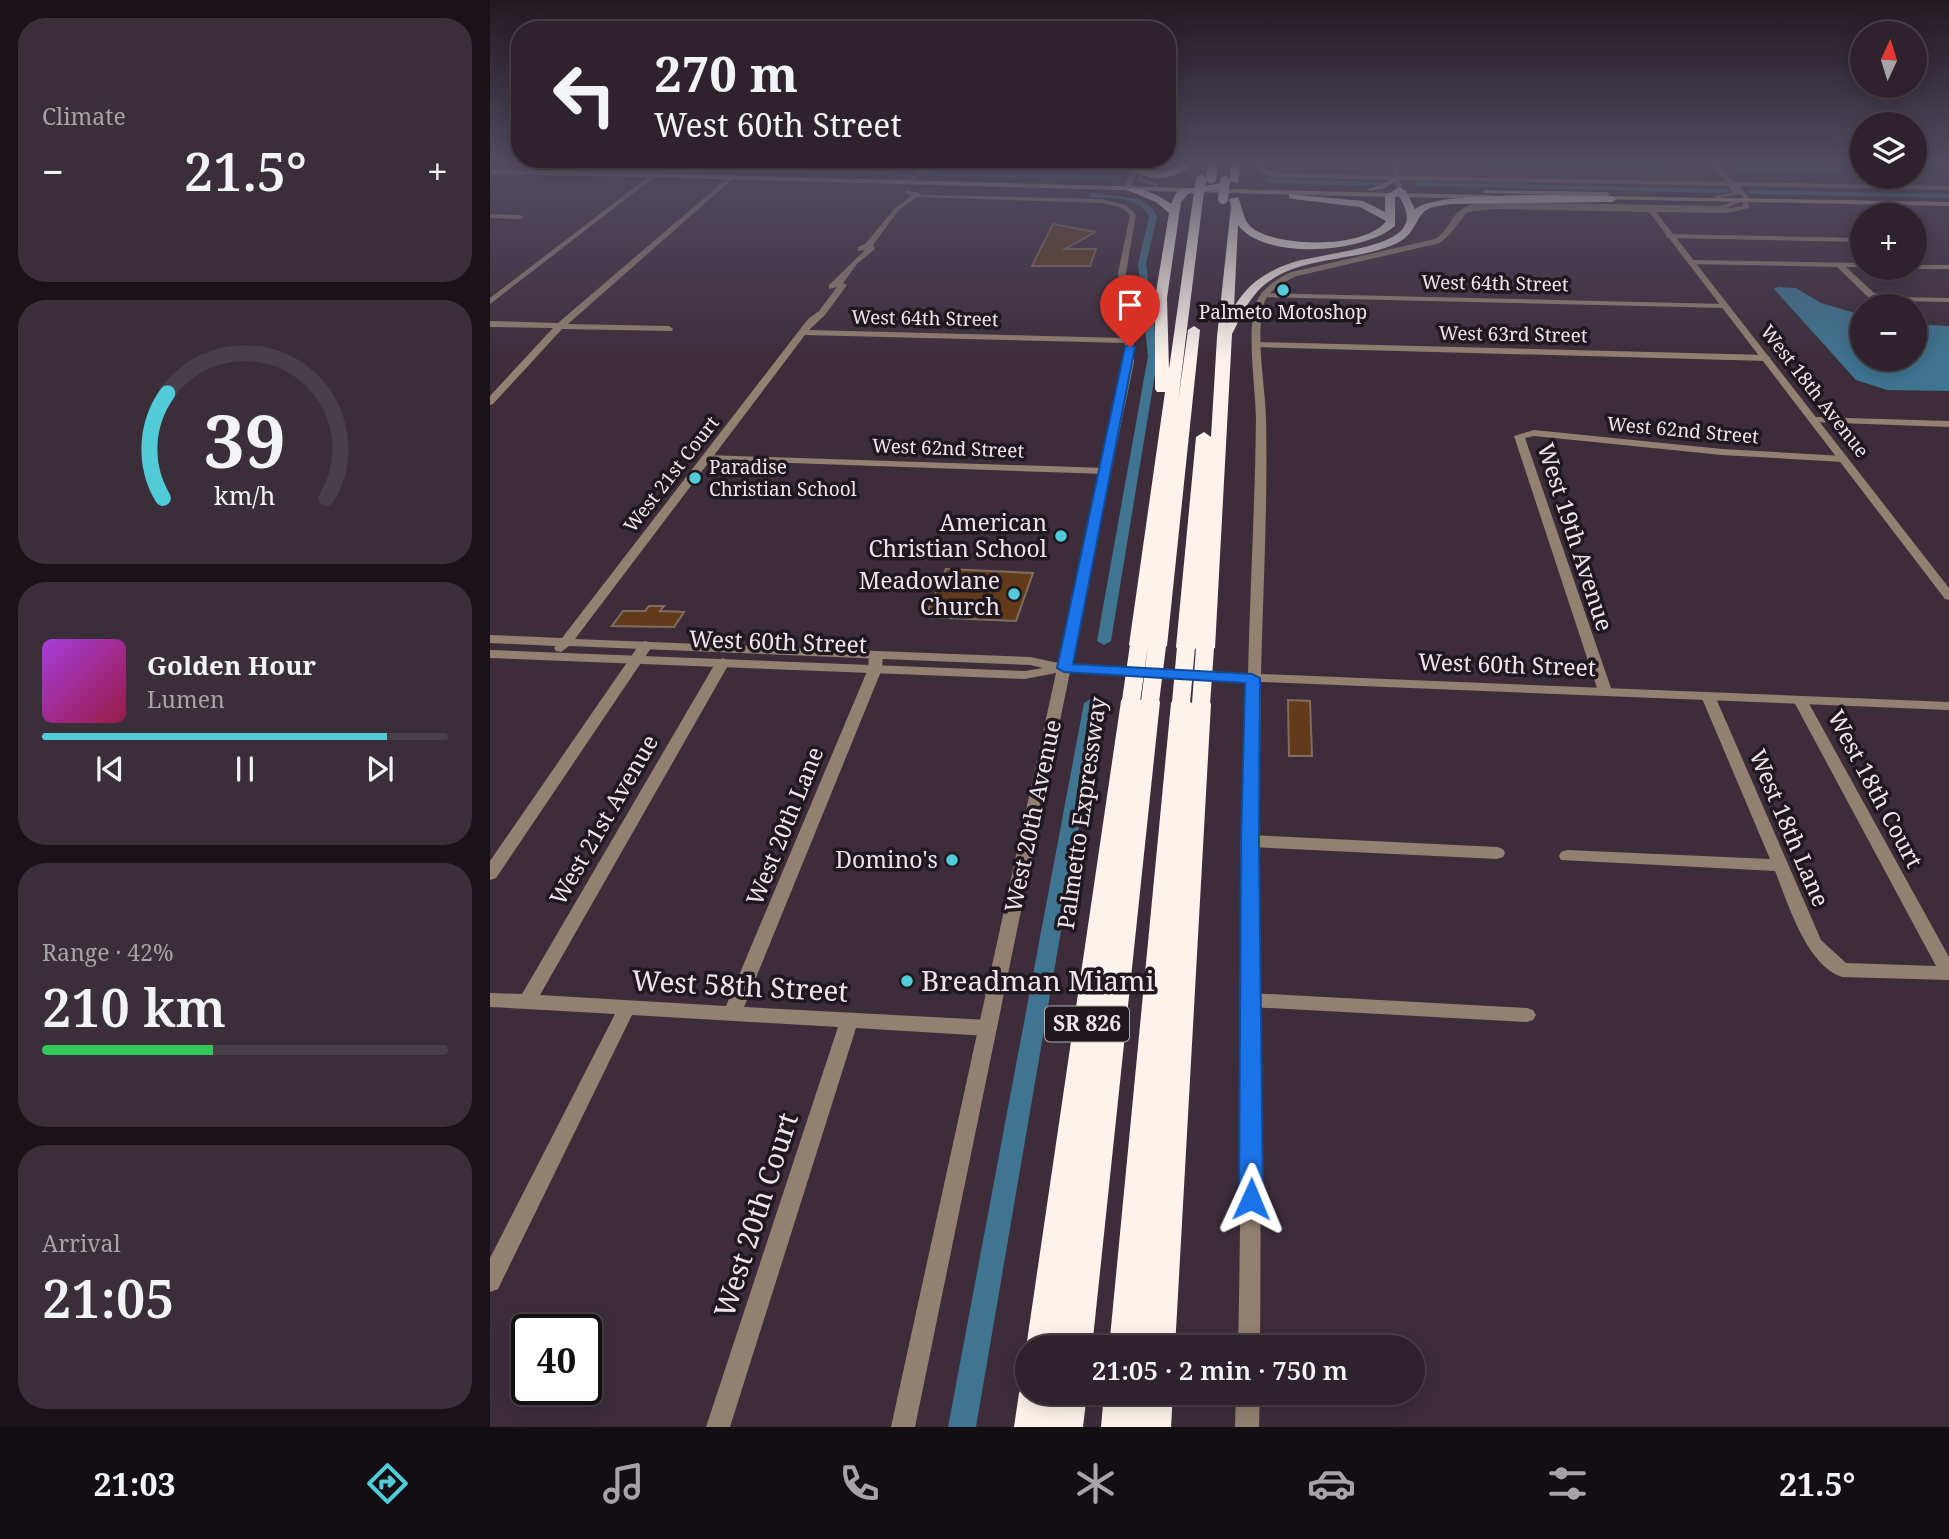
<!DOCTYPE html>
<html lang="en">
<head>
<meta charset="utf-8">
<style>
	:root { --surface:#2e222c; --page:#3a2f38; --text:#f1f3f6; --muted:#a7a4a9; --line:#493f48; --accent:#52cbd9 }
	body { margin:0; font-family:"Noto Serif",serif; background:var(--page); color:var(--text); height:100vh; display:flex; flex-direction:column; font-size:26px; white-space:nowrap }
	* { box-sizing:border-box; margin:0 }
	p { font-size:23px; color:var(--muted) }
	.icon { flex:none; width:38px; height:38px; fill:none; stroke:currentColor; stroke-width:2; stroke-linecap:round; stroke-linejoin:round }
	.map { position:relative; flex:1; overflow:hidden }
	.sheet { display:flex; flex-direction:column; gap:18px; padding:18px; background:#191318; width:490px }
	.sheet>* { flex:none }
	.top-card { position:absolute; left:21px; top:21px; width:665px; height:147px; border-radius:28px; box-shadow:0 4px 18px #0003,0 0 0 2px var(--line); background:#2e222c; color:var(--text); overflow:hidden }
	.needle { width:46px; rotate:4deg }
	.controls { position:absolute; left:1360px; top:21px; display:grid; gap:14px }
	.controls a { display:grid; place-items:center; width:77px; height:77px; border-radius:50%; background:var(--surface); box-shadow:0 4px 18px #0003,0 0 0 2px var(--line); font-size:35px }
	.speed { position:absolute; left:21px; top:1314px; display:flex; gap:14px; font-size:35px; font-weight:700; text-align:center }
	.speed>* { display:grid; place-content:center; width:91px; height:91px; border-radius:50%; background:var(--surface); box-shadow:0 4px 18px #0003,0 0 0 2px var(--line); line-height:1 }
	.speed .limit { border:4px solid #111; border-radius:10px; background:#fff; color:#111 }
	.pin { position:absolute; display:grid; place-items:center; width:60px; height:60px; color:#fff; margin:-72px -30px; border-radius:50% 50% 50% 0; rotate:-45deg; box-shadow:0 0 7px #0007 }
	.pin .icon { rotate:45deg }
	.me { position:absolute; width:77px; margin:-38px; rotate:1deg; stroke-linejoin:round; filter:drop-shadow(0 0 5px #0008) }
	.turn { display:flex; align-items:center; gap:24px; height:147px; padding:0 28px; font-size:32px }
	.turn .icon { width:91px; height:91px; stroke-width:2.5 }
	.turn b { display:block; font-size:49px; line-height:60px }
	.big { font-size:52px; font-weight:600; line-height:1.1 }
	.sheet .tile { flex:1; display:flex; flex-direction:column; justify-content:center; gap:10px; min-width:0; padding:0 24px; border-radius:28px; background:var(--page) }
	.sheet .dial { align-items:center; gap:0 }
	.dial svg { height:182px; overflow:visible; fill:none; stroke:var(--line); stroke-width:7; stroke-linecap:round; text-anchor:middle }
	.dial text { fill:var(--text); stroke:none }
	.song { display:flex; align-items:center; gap:21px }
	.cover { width:84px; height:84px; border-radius:10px; background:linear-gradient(135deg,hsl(280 70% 55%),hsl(340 70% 35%)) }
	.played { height:7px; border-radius:4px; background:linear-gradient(90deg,var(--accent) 85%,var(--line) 85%) }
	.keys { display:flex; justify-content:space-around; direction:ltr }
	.heat { display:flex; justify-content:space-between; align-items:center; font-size:38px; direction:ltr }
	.charge { height:10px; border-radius:5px; background:linear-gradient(90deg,#34c759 42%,var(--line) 0) }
	.trip { position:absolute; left:525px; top:1335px; width:410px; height:70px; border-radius:35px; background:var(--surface); box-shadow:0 4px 18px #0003,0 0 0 2px var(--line); font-weight:600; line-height:70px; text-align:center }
	.menu { display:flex; height:112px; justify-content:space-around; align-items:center; background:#120e12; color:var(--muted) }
	.menu .icon { width:49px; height:49px }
	.menu .selected { color:var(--accent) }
	.menu b { font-size:32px; color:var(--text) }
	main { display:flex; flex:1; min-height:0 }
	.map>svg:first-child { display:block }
	.water { fill:#3f7591 }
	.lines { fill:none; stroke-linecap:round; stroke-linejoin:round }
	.canal { fill:#3f7591; fill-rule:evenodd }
	.building { fill:#623b1a; stroke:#806d5e; stroke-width:2 }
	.minor { fill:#928170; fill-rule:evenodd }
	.tertiary { fill:#928170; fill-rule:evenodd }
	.secondary { fill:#c8ad92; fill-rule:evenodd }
	.motorway { fill:#fcf4ec; fill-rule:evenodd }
	.motorway-bridge-far1 { stroke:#fcf4ec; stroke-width:10 }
	.motorway-bridge { stroke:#fcf4ec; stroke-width:18 }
	.route { fill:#1a73e8; stroke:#114b97; stroke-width:2 }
	.poi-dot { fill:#52cbd9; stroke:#1f181f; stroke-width:2.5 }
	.labels { text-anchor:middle; stroke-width:7; stroke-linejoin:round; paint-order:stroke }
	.far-street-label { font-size:19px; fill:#efe4ed; stroke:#1f181f }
	.far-poi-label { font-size:19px; fill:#efe4ed; stroke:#1f181f }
	.shield { fill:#1f181f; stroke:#b1a7af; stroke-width:2 }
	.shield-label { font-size:21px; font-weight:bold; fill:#efe4ed }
	.poi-label { font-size:23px; fill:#efe4ed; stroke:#1f181f; text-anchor:end }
	.street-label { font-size:23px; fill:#efe4ed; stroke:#1f181f }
	.near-poi-label { font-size:28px; fill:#efe4ed; stroke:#1f181f; text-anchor:start }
	.near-street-label { font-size:28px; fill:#efe4ed; stroke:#1f181f }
</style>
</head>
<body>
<main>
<section class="sheet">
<div class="tile"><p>Climate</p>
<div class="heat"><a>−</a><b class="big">21.5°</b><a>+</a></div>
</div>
<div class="tile dial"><svg viewBox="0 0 100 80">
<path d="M14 69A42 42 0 1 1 86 69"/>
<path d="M14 69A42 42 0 0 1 16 23" stroke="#52cbd9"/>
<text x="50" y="56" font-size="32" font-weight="700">39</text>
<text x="50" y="72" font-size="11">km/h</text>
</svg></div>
<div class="tile">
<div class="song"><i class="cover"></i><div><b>Golden Hour</b><p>Lumen</p></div></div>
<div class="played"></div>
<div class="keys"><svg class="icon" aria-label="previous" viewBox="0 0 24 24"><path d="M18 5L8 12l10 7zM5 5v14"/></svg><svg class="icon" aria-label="pause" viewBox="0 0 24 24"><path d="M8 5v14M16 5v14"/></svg><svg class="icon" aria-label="next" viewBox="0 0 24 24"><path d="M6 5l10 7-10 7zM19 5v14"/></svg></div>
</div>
<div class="tile"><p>Range · 42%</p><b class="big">210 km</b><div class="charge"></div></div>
<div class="tile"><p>Arrival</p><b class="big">21:05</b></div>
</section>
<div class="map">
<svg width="1459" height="1427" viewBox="0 0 1459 1427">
	<rect width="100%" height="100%" fill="#3d2d3b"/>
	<!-- water -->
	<path class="water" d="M956,163H1172L1178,169L957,164Z
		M1276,163H1328L1352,169L1346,172L1248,171L1245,166H1279Z
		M1288,287L1306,288L1331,303L1372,315V359H1424L1425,324L1459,326V391L1397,390L1366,380L1284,289Z"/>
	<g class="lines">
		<!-- canal -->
		<path class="canal" d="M670,163H678L665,175H659V171Z
			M36,165L417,172L421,174L417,176L39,169Z
			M432,172L627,176L631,178L627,180L435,176Z
			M776,179L889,182L893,184L889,186L779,183Z
			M923,182L1236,189L1240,191L1236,193L926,186Z
			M1257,190L1459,194V198L1260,194Z
			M602,193L649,199L662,208L667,217L656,264L668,356L621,641L614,645L607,641L658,356L648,264L659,217C649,195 620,199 599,197Z
			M602,698L610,703L486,1427H458L594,703Z"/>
	</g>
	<!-- building -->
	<path class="building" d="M563,224L605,232L575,249H606L600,266H542Z
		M456,569L543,573L526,621L435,617Z
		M159,606H174L170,611L194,612L184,627L122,626L133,611H155Z
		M798,700L820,701L822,756H799Z"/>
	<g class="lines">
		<!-- minor -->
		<path class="minor" d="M347,163L419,165L434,169L442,167H529L536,163H542L537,169L529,171H442L431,174L420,185L417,183L427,172L419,169L358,168Z
			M900,163H906L910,176L1237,182L1218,163H1224L1244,182L1459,186V190L1249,186L1258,196V198H1254L1249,194L1226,199L1224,196L1242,193L1239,186L907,180L904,178Z
			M162,174L167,175L0,304V298Z
			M241,175L246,176L78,324L179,326L183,329L182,331L72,329L3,404L0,405V396L63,328L0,327V321L68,323Z
			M0,214L30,215L34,217L30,219L0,218Z
			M1180,234L1372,238V242L1177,238L1176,236Z
			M1424,239L1438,242L1434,244L1424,243Z
			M1201,260L1372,263V267H1356L1384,293L1406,297L1459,298V302L1406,301L1378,297L1347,267L1198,264V260Z
			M1424,265H1459V269H1421L1424,268Z
			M774,293L1235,304L1239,306L1235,308L771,297V293Z
			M767,342L1277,355L1281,358L1277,361L764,347V343Z
			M1325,417L1459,421V427L1322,422L1320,420Z
			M1044,430L1232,449L1353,456L1358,459L1353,462L1232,455L1044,436L1035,438L1122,691L1115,695L1108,691L1024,436Z
			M216,455L616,468L621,471L616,474L212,460V456Z
			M156,641L163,645L6,878L0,880V861L151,642Z
			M386,651L393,655L392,669L254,1007L498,1020L505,1023L507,1028L505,1033L498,1036L366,1028L240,1427H216L348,1027L142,1015L8,1289L0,1292V1258L125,1014L0,1007V993L32,994L226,662L233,658L240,662L50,995L236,1006L378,669L379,655Z
			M1218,692L1225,696L1331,940L1356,963L1446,966L1303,700L1310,696L1317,700L1459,957V980L1352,977C1316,965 1298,903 1285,871L1071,860L1069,856L1071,852L1077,850L1280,859L1211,696Z
			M760,835L1007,847L1013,849L1015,853L1013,857L1007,859L760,847L754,845L752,841L754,837Z
			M760,993L1037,1008L1043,1010L1046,1015L1043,1020L1037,1022L760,1007L754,1005L751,1000L754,995Z"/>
		<!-- tertiary -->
		<path class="tertiary" d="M653,163H660L653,178L669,185L666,187L647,180L650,169L641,184L645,190L640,191L635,184L643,168Z
			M767,163H773V169L784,173L907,176L910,178L912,190L907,191L904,180L783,177L768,171Z
			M417,190L434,195L612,199L636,205L646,214L636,273L644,341V362L581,664L758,674C760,590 765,505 766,421C766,390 756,331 766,303C772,288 787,279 801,272L945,239C953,234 957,227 963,218C975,201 993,203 1013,202L1230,206L1258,196L1259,208L1237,213L1166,212L1459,588V600L1455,599L1159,212L1004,209L977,212L960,234L950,243L807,276C793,282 776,291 773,307C766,343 775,383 776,419C778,504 773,589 771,674L1459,702V710L771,682C767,904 772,1126 770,1348H748C753,1126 750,904 757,682L580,672L425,1427H401L566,673L535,679L0,658V650L535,671L553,668L540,665L79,646L71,652L66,651L64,648L66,646L0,643V635L72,638L318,319L329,311L347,287L339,289V285L375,250L368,251V247L375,244L405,208L421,196L415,193ZM427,197L612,203L632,208L640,215L628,273L635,338L319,330L335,315L357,285L353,283L367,264L385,249L383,245L409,210ZM1253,201V206L1235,209ZM315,335L635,343L634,362L569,663L540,657L85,639Z
			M746,1393H770L769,1427H745Z"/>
		<!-- secondary -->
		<path class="secondary" d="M0,170C334,176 669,189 1003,195L1006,197L1003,199C669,193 334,180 0,174Z
			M905,177L910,178L895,188L880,191L877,189L891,185Z
			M994,190L1117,192L1120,194L1117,196L992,193Z
			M1107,196L1459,202V206L1105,199Z"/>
		<!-- motorway -->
		<path class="motorway" d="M718,163H728L726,181L721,184L716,181Z
			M741,163H751L748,183L740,181Z
			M694,164L699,167L697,169C682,178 663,183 647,172L652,169L674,172Z
			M730,183L733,184V188L698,194L691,202L677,298L679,369L703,199L708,196L713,199L688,402L698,330L704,326L710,330L677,646L667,652L658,647L649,651L639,645L675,392H667L665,389V298L679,213L666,202L637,190C647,184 671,196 681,204L687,191Z
			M909,187L916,191L925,209C946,190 1087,196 1122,196L1127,199L1122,202L961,204C954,205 946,206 940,208C924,215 928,235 903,245C860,263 801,255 767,292C756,304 750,319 742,334L725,648L715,654L708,652L705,648L696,653L689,651L686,647L706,437L714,432L721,437L727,337L741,206L739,199L748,197C752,206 753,220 761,227C786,248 876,249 896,221L870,207L803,199L799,198V194L873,201L895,212V196ZM908,195C914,204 920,216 915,225C904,250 823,254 798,264C774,273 757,285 744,307L748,225C775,261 874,253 905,226V197Z
			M641,695L651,700L660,696L667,697L670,702L602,1348H537V1351L536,1348L631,701L634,696Z
			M691,697L698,698L701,703L711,698L718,699L721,704L685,1348H619L681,703L684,698Z
			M537,1379V1393H597L593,1427H524L529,1393Z
			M614,1393H683L681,1427H611Z"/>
		<!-- motorway-bridge-far1 -->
		<path class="motorway-bridge-far1" d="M708,199L711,180
			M733,199L735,181"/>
		<!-- motorway-bridge -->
		<path class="motorway-bridge" d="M641,701L649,645
			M660,702L667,646
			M691,703L696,647
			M711,704L715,648"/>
	</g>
	<!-- sky -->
	<linearGradient id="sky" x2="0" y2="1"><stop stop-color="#221920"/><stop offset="0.45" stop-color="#514c60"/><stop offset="1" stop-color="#514c60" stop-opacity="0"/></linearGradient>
	<rect width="1459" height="362" fill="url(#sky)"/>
	<!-- route -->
	<path class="route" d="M640,344L645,347L583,664L762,674L770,678L769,841L773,1199L770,1207L761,1210L753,1207L749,1199L751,841L755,683L574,672L567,668L635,347Z"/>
	<!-- markers -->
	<g class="poi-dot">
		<circle cx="793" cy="290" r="7"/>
		<circle cx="205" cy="478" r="7"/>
		<circle cx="571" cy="536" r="7"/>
		<circle cx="524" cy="594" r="7"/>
		<circle cx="462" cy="860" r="7"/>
		<circle cx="417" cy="981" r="7"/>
	</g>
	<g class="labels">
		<!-- far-street labels -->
		<g class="far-street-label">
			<text transform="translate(1005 283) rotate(1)" y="7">West 64th Street</text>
			<text transform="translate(435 318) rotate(1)" y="7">West 64th Street</text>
			<text transform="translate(1023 334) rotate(1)" y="7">West 63rd Street</text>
			<text transform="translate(1325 391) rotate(52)" y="7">West 18th Avenue</text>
			<text transform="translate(1193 430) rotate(5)" y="7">West 62nd Street</text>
			<text transform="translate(458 448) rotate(2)" y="7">West 62nd Street</text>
			<text transform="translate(181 474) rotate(-52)" y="7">West 21st Court</text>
		</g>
		<!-- far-poi labels -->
		<g class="far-poi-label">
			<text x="793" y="319">Palmeto Motoshop</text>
			<text x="219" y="474" text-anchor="start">Paradise<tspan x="219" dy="22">Christian School</tspan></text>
		</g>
		<!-- shield labels -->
		<rect class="shield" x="555" y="1006.5" width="84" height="35" rx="5"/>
		<g class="shield-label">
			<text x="597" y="1031">SR 826</text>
		</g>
		<!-- poi labels -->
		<g class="poi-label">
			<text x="557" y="531">American<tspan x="557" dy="26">Christian School</tspan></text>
			<text x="510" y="589">Meadowlane<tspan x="510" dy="26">Church</tspan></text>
			<text x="448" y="868">Domino's</text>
		</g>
		<!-- street labels -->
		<g class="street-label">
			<text transform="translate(1085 537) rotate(72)" y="8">West 19th Avenue</text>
			<text transform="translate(288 642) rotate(2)" y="8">West 60th Street</text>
			<text transform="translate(1017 665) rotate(2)" y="8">West 60th Street</text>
			<text transform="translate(1385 789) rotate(62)" y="8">West 18th Court</text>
			<text transform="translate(592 813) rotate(-82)" y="8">Palmetto Expressway</text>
			<text transform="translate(543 816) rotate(-78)" y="8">West 20th Avenue</text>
			<text transform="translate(114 820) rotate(-60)" y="8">West 21st Avenue</text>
			<text transform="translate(295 826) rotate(-68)" y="8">West 20th Lane</text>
			<text transform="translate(1299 828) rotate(67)" y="8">West 18th Lane</text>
		</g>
		<!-- near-poi labels -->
		<g class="near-poi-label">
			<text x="431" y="991">Breadman Miami</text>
		</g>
		<!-- near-street labels -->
		<g class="near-street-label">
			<text transform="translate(250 986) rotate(3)" y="10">West 58th Street</text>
			<text transform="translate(266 1215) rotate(-72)" y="10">West 20th Court</text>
		</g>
	</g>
</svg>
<div class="controls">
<a><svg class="needle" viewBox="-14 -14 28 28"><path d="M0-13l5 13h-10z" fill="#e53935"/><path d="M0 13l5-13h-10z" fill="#a7a4a9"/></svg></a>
<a><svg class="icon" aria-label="layers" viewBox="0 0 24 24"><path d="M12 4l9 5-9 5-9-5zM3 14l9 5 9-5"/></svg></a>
<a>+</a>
<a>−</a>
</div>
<div class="speed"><div class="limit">40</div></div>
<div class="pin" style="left:640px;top:347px;background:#d93025"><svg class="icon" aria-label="arrive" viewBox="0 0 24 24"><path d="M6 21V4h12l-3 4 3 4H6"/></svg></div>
<svg class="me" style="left:761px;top:1199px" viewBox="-20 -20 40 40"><path d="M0-17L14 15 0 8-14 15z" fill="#1a73e8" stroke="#fff" stroke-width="4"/></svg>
<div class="trip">21:05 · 2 min · 750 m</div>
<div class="top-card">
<div class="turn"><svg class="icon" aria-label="left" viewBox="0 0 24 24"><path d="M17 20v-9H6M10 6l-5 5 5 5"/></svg><div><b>270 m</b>West 60th Street</div></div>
</div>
</div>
</main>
<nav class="menu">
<b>21:03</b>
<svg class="icon selected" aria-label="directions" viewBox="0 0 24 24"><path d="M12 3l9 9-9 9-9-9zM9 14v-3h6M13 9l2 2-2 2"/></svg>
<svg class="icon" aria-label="music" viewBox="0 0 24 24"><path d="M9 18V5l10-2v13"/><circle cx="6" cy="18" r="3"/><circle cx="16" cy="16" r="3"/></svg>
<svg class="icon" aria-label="phone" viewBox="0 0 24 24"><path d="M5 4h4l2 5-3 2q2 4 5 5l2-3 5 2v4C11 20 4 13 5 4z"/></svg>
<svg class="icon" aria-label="climate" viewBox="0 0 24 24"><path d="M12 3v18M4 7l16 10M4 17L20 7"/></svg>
<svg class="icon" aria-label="car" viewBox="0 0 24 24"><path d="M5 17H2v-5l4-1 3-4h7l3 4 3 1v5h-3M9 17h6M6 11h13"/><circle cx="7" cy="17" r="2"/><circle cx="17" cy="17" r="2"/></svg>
<svg class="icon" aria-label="filters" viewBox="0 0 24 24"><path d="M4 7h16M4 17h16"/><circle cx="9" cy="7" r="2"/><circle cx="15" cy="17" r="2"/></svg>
<b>21.5°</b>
</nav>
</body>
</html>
